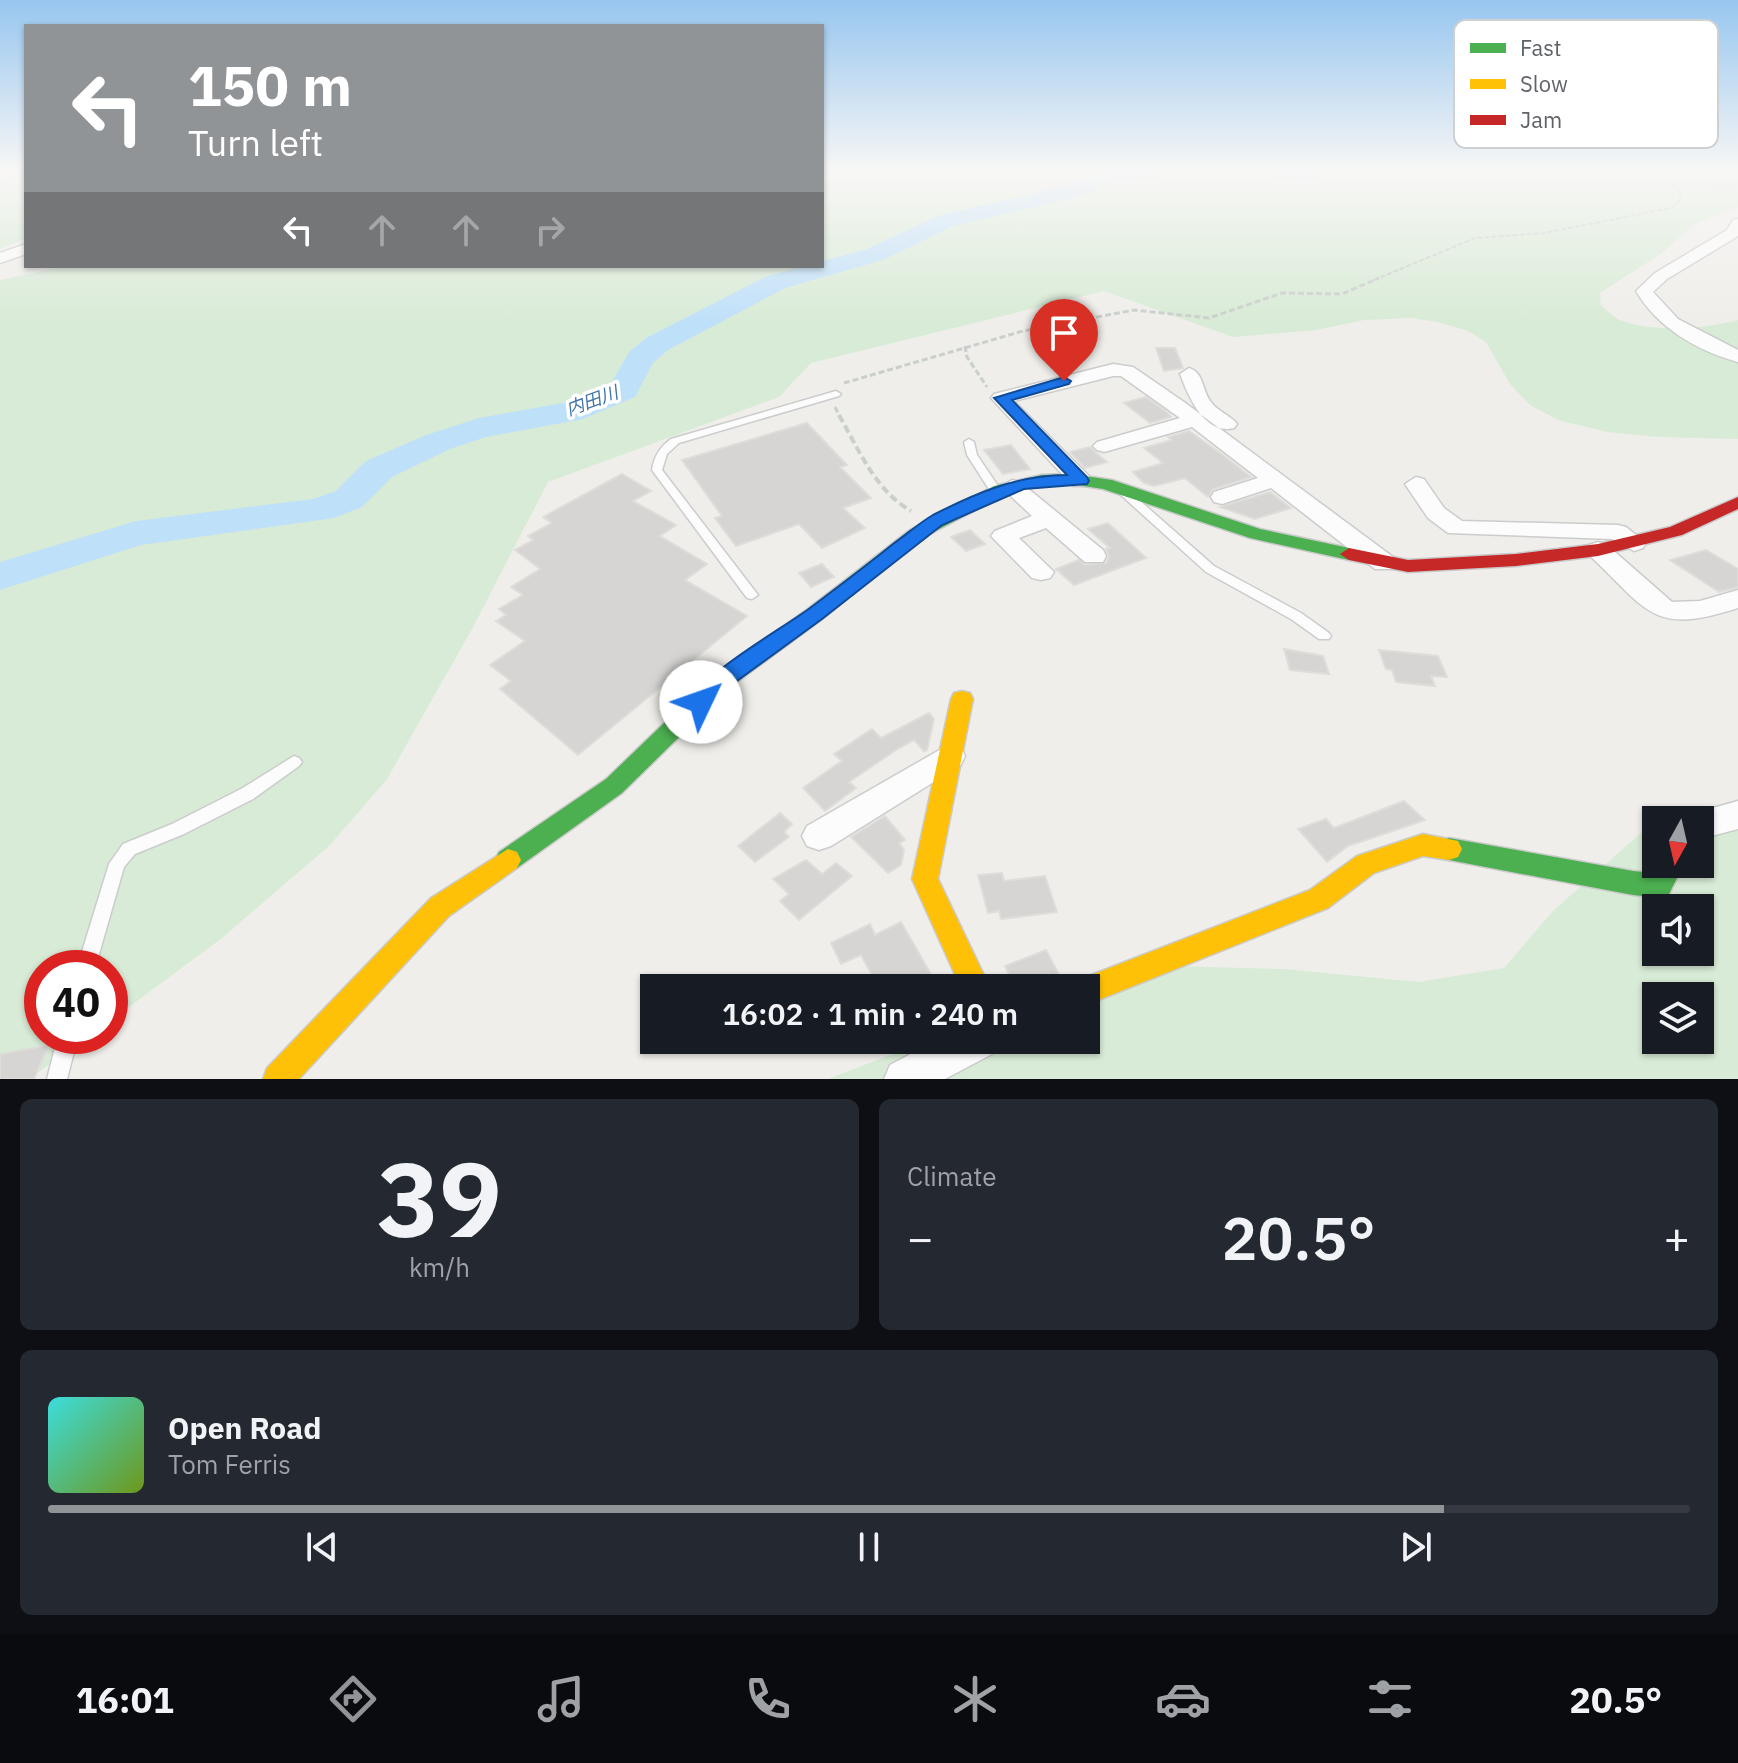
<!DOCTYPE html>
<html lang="en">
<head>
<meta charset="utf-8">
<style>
	:root { --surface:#171b24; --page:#242831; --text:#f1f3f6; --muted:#9ea1a6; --line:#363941; --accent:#919496 }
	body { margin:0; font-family:"IBM Plex Sans","Noto Sans JP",sans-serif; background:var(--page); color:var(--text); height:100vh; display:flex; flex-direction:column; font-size:30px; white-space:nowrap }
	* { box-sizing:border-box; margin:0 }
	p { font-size:26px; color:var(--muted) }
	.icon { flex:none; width:44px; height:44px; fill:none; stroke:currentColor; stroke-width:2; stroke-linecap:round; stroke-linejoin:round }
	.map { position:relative; height:1079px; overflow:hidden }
	.panel { display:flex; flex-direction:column; gap:20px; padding:20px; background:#0d0f14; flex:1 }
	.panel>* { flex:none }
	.top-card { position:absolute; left:24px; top:24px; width:800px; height:244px; border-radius:0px; box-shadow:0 2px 6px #0004; background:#919496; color:#fff; overflow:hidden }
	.needle { width:52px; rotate:188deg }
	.tools { position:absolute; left:1642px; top:806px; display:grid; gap:16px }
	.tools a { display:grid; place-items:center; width:72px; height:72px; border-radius:0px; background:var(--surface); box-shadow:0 2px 6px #0004; font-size:40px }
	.speed { position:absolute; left:24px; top:950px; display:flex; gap:16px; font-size:40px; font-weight:700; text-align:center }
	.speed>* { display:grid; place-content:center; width:104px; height:104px; border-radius:50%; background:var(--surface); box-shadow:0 2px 6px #0004; line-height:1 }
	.speed .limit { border:12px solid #d22; background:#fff; color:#111 }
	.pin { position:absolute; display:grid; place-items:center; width:68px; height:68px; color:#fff; margin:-82px -34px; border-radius:50% 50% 50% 0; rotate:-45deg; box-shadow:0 0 8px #0007 }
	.pin .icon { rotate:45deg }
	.me { position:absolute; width:88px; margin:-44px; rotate:48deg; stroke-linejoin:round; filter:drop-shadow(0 0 6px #0008) }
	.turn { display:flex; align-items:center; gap:28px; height:168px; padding:0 32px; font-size:36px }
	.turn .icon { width:104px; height:104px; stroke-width:2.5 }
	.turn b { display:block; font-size:56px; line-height:68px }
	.lanes { display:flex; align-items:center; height:76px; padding:0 32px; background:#0003; justify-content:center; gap:40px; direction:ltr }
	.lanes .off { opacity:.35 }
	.big { font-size:60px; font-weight:600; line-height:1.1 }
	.panel .card { flex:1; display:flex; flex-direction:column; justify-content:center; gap:12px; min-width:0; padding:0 28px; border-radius:12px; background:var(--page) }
	.panel .dial { align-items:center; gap:0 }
	.dial b { font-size:104px; line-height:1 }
	.song { display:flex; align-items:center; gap:24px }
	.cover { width:96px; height:96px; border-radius:12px; background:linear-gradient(135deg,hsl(180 70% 55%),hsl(80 70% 35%)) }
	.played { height:8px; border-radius:4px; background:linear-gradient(90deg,var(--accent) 85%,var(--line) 85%) }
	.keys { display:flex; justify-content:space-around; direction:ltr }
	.heat { display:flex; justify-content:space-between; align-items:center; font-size:44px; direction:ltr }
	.panel .tiles { flex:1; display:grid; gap:20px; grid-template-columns:1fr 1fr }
	.card:last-child { grid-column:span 2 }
	.trip { position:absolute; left:640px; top:974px; width:460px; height:80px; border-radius:0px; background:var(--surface); box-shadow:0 2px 6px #0004; font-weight:600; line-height:80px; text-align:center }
	.menu { display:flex; height:128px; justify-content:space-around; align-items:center; background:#090b0e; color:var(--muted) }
	.menu .icon { width:56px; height:56px }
	.menu .active { color:var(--accent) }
	.menu b { font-size:36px; color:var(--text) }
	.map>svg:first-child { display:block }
	.green { fill:#d8ebd6; fill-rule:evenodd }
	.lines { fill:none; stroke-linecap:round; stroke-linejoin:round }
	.river { fill:#bfe0f9; fill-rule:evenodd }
	.building { fill:#d6d5d3; stroke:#deddd9; stroke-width:2 }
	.lane-casing { stroke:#cbcccc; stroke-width:3 }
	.street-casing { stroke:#cbcccc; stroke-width:3 }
	.fast-casing { stroke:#cacacb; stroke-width:3 }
	.slow-casing { stroke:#cacacb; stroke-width:3 }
	.jam-casing { stroke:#cacacb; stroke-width:3 }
	.path-far2 { stroke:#cacfcc; stroke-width:2; stroke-dasharray:5 2; stroke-linecap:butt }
	.path-far1 { stroke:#cacfcc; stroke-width:3; stroke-dasharray:6 3; stroke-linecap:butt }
	.path { stroke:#cacfcc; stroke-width:4; stroke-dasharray:8 4; stroke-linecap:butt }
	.lane { fill:#fdfcfc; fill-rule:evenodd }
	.street { fill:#fdfcfc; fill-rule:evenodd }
	.fast { fill:#4caf50; fill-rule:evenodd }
	.slow { fill:#ffc107; fill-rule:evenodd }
	.jam { fill:#c62828; fill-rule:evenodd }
	.route { fill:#1a73e8; stroke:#114b97; stroke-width:2 }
	.labels { text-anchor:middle; stroke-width:7; stroke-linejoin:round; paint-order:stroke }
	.far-water-label { font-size:18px; font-style:italic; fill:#4174aa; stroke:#fff }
	.key { fill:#fff; stroke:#cfd0d2; stroke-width:2 }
	.key-label { font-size:22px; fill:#5f6368 }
</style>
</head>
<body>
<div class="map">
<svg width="1738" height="1079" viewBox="0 0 1738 1079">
	<rect width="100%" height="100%" fill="#efeeea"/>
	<!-- green -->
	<path class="green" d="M26,172V239L0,249V179Z
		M822,172H1738V207L1695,224L1662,253L1600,293L1601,305C1607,310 1613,317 1620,320C1652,333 1706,329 1738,320V439L1658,437L1607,432L1558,420L1530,405L1510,384L1486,342L1468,331L1438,322L1411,318L1364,320L1316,330L1233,337L1104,291L811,363L779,397L548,482L472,629L387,779L330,845L222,938L110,1021V968H42V1036H89L29,1079H0V280L66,266H822Z
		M1738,808V1079H828L929,1040H1086V988L1167,966L1284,969L1418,982L1504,968L1554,910L1642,832L1656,829V864H1700V820ZM1656,908H1700V952H1656ZM1656,996H1700V1040H1656Z"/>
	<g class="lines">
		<!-- river -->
		<path class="river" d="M1101,172H1169L1158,178L1113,182L1081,196L953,226L883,260L785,288L668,350L653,363L635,397L583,419L486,437L450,449L392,477L362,507L334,518L141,545L0,590V562L136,521L313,499L336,491L366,461L426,435L479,418L563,403L611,384L629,352L646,338L767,276L805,266H822V261L865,250L937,216L1066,186Z
			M1269,172H1325C1315,183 1279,183 1269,172Z"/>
	</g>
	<!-- building -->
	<path class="building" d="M1156,348H1175L1183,368L1164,371Z
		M1146,397L1169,414L1171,417L1150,423L1124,403Z
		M807,423L847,465L840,467L871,498L843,508L865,528L822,548L799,524L736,546L715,518L722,516L682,460Z
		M1189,431L1223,455L1251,477L1213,489L1208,497L1185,478L1154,486L1144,483L1133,472L1163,463L1144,448L1172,440L1168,437Z
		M1011,445L1030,469L1003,474L984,450Z
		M1090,447L1095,452L1107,462L1085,468L1070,452Z
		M622,474L651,491L633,501L676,525L660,536L707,564L685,580L747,616L578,755L500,689L511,681L490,665L525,641L496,621L506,615L499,609L523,595L511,587L540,569L515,550L533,540L528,536L552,523L543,517Z
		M1270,492L1291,508L1255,519L1220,507Z
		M1108,523L1146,558L1074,585L1056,569L1079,560L1085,565L1106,563L1109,557L1106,549L1110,548L1088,529Z
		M970,530L985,544L966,551L951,537Z
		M1706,550L1738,569V587L1719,592L1670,560Z
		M822,564L834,577L811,587L799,573Z
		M1284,649L1323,656L1329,674L1290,670Z
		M1379,650L1438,656L1447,677L1431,676L1435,686L1396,682L1392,670L1386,669Z
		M929,713L934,719L927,750L924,751L914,740L899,748L849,782L856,788L825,811L803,788L842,761L834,754L872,729L881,738Z
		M1404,801L1425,820L1348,846L1327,862L1298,829L1326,819L1334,828Z
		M780,813L792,824L784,832L789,837L755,862L738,846Z
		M885,816L905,840L899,843L904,850L901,865L888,873L851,837Z
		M806,860L822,874L836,863L852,876L799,920L780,901L789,894L773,879Z
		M1002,873L1004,881L1045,876L1057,912L1001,919L999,911L988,913L978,875Z
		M901,922L939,988H879L861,955L841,964L831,943L870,924L875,935Z
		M1046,950L1061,978L1057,987L1016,988L1005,966Z
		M49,1045L34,1079H0V1054Z"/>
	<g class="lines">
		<defs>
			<path id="lane" d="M836,391L841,394L839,396L679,443L667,454L662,470L758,595L752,599L747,598L652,470C654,456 660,447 671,439Z
				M969,439L974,442L977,455L1002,492L1000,494H992L967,455L964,442Z
				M1126,491L1130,492L1214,566L1301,613L1329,633L1331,636L1329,639H1319L1291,619L1206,572L1122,496L1120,494Z
				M294,756L299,758L302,762L299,766L253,799L184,834L135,854L124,867L95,968H77L109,864L123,844L172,824L241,789Z
				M58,1036H78L67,1079H47Z"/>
			<path id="street" d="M1738,219V236L1667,279L1653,292L1678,319L1738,350V362C1697,351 1657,327 1636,291L1655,273L1727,230L1733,220Z
				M26,244V254L0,263V253Z
				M1113,364L1133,367L1184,402L1393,557L1396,563L1393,569H1375L1271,488L1222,504L1214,502L1211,497L1214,492L1258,478L1192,427L1104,452L1097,450L1093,446L1097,442L1180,418L1121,376H1113L1014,401L1089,476L1092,481L1089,486H1073L991,398L994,394Z
				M1189,368C1204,372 1202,391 1211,402C1217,411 1230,415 1237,424L1234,428C1204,436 1188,395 1180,374Z
				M1416,477L1424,479L1444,508L1462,521L1618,525L1626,527L1646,543L1643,548L1634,551L1612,539L1448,533L1428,518L1405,484Z
				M1012,480L1020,482L1103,550L1106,556L1103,562H1085L1046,528L1019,538L1054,572L1050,578L1041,580L1032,578L991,536L995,531L1032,516L1001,487Z
				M1598,542L1607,545L1672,602L1700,601L1738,590V608C1652,636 1649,611 1589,555L1586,550L1589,545Z
				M950,744L961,747L965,756L961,765L831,846L819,850L807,846L802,836L807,826Z
				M1738,801V829L1700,839V820H1686L1688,815Z
				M937,1040H998L992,1054L945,1079H884L890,1065Z"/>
			<path id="fast" d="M1071,474L1112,480L1260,529L1349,548L1358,554L1349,560L1250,538L1103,489L1071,484L1042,485L1006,494L922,538L822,619L730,687L622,793L517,868L508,871L499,868L495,860L499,852L606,779L714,675L808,609L910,530L994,486L1042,475Z
				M1449,838L1633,871L1653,873L1658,864H1684L1669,894L1660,898L1633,895L1449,860L1440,857L1436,849L1440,841Z"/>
			<path id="slow" d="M962,691L970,693L973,699L938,879L990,988H961L912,879L951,699L954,693Z
				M1423,834L1458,841L1462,849L1458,857L1449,860L1423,856L1374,873L1328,908L1086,1005V988H1073L1076,981L1310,890L1357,856Z
				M508,849L517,852L521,860L517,868L449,916L299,1079H263L267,1068L431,898Z"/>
			<path id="jam" d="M1738,497V509L1682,535L1598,556L1516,566L1408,572L1349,560L1340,554L1349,548L1408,560L1516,554L1598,544L1670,527Z"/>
		</defs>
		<!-- lane casing -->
		<use href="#lane" class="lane-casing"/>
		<!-- street casing -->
		<use href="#street" class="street-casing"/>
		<!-- fast casing -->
		<use href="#fast" class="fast-casing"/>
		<!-- slow casing -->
		<use href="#slow" class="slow-casing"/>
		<!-- jam casing -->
		<use href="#jam" class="jam-casing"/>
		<!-- path-far2 -->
		<path class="path-far2" d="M0,181L26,174
			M1374,280L1475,238L1544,233L1671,208L1681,199L1679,189L1666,179L1738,188"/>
		<!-- path-far1 -->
		<path class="path-far1" d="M965,346L967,357L987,387
			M844,383L1023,331L1134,310L1209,318L1282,293L1342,294L1379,278
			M835,407L840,417"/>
		<!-- path -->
		<path class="path" d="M839,415C859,450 875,490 911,511"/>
		<!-- lane -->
		<use href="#lane" class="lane"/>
		<!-- street -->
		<use href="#street" class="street"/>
		<!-- fast -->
		<use href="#fast" class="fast"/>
		<!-- slow -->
		<use href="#slow" class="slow"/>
		<!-- jam -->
		<use href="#jam" class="jam"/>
	</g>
	<!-- sky -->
	<linearGradient id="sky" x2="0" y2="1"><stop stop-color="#97c6ef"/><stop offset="0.53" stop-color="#f8f7f6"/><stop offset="1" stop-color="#f8f7f6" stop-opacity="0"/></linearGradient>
	<rect width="1738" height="323" fill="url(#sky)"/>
	<!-- route -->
	<path class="route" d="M1064,377L1071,381L1069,384L1012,400L1087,477L1089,481L1087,484L1024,489L942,525L822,619L730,686L708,708L701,710L693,708L690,702C707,670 779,631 810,608C838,587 866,566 893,544C906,535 919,523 933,515C976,493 1018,475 1067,475L994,398Z"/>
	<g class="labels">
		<!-- far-water labels -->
		<g class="far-water-label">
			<text transform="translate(592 401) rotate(-20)" y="6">内田川</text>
		</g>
	</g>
	<!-- legend -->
	<rect x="1454" y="20" width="264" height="128" rx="12" class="key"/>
	<rect x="1470" y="43" width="36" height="10" fill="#4caf50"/>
	<rect x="1470" y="79" width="36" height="10" fill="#ffc107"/>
	<rect x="1470" y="115" width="36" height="10" fill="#c62828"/>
	<g class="key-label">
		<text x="1520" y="56">Fast</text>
		<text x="1520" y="92">Slow</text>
		<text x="1520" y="128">Jam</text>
	</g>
</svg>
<div class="tools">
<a><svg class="needle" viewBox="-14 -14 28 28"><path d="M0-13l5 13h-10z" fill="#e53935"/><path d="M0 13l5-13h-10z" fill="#9ea1a6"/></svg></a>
<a><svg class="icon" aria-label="sound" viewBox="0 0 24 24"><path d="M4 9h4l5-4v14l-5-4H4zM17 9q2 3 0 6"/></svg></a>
<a><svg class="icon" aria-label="layers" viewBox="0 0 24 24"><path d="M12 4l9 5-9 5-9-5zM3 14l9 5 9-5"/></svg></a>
</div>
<div class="speed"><div class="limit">40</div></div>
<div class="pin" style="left:1064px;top:381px;background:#d93025"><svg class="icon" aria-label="arrive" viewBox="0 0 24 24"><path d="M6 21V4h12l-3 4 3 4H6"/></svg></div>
<svg class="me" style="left:701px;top:702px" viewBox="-20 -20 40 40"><circle r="19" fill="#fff"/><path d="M0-13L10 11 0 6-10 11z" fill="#1a73e8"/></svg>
<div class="trip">16:02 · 1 min · 240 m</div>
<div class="top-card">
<div class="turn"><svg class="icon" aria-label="left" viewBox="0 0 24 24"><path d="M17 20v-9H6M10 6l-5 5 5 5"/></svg><div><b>150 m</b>Turn left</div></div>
<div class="lanes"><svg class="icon" aria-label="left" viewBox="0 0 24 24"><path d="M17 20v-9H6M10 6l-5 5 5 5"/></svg><svg class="icon off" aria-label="ahead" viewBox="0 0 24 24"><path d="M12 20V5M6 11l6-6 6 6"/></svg><svg class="icon off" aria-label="ahead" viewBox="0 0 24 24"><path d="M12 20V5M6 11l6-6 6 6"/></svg><svg class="icon off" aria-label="right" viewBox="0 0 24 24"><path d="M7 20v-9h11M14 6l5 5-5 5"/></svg></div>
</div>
</div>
<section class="panel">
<div class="tiles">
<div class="card dial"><b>39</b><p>km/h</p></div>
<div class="card"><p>Climate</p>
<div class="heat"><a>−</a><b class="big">20.5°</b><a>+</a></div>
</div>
<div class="card">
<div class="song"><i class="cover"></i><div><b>Open Road</b><p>Tom Ferris</p></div></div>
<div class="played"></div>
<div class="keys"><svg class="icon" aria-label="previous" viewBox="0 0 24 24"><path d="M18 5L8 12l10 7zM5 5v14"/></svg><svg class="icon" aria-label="pause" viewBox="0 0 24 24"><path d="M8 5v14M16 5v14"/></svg><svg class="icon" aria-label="next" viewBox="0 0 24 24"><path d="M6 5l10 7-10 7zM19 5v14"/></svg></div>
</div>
</div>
</section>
<nav class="menu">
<b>16:01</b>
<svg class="icon active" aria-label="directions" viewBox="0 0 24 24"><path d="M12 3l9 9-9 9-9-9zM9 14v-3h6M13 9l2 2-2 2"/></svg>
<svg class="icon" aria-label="music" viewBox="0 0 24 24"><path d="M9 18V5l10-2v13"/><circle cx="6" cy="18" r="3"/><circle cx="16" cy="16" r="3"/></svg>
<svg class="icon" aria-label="phone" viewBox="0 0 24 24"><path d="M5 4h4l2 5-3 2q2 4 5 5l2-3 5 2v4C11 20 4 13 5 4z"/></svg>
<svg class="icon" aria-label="climate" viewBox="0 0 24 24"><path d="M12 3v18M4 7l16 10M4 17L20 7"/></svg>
<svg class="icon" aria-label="car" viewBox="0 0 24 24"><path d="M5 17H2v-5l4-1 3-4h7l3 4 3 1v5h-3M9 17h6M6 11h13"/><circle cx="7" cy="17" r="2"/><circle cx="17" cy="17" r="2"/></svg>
<svg class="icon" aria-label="filters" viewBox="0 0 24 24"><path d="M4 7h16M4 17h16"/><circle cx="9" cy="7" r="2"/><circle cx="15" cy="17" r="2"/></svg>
<b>20.5°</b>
</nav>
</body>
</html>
